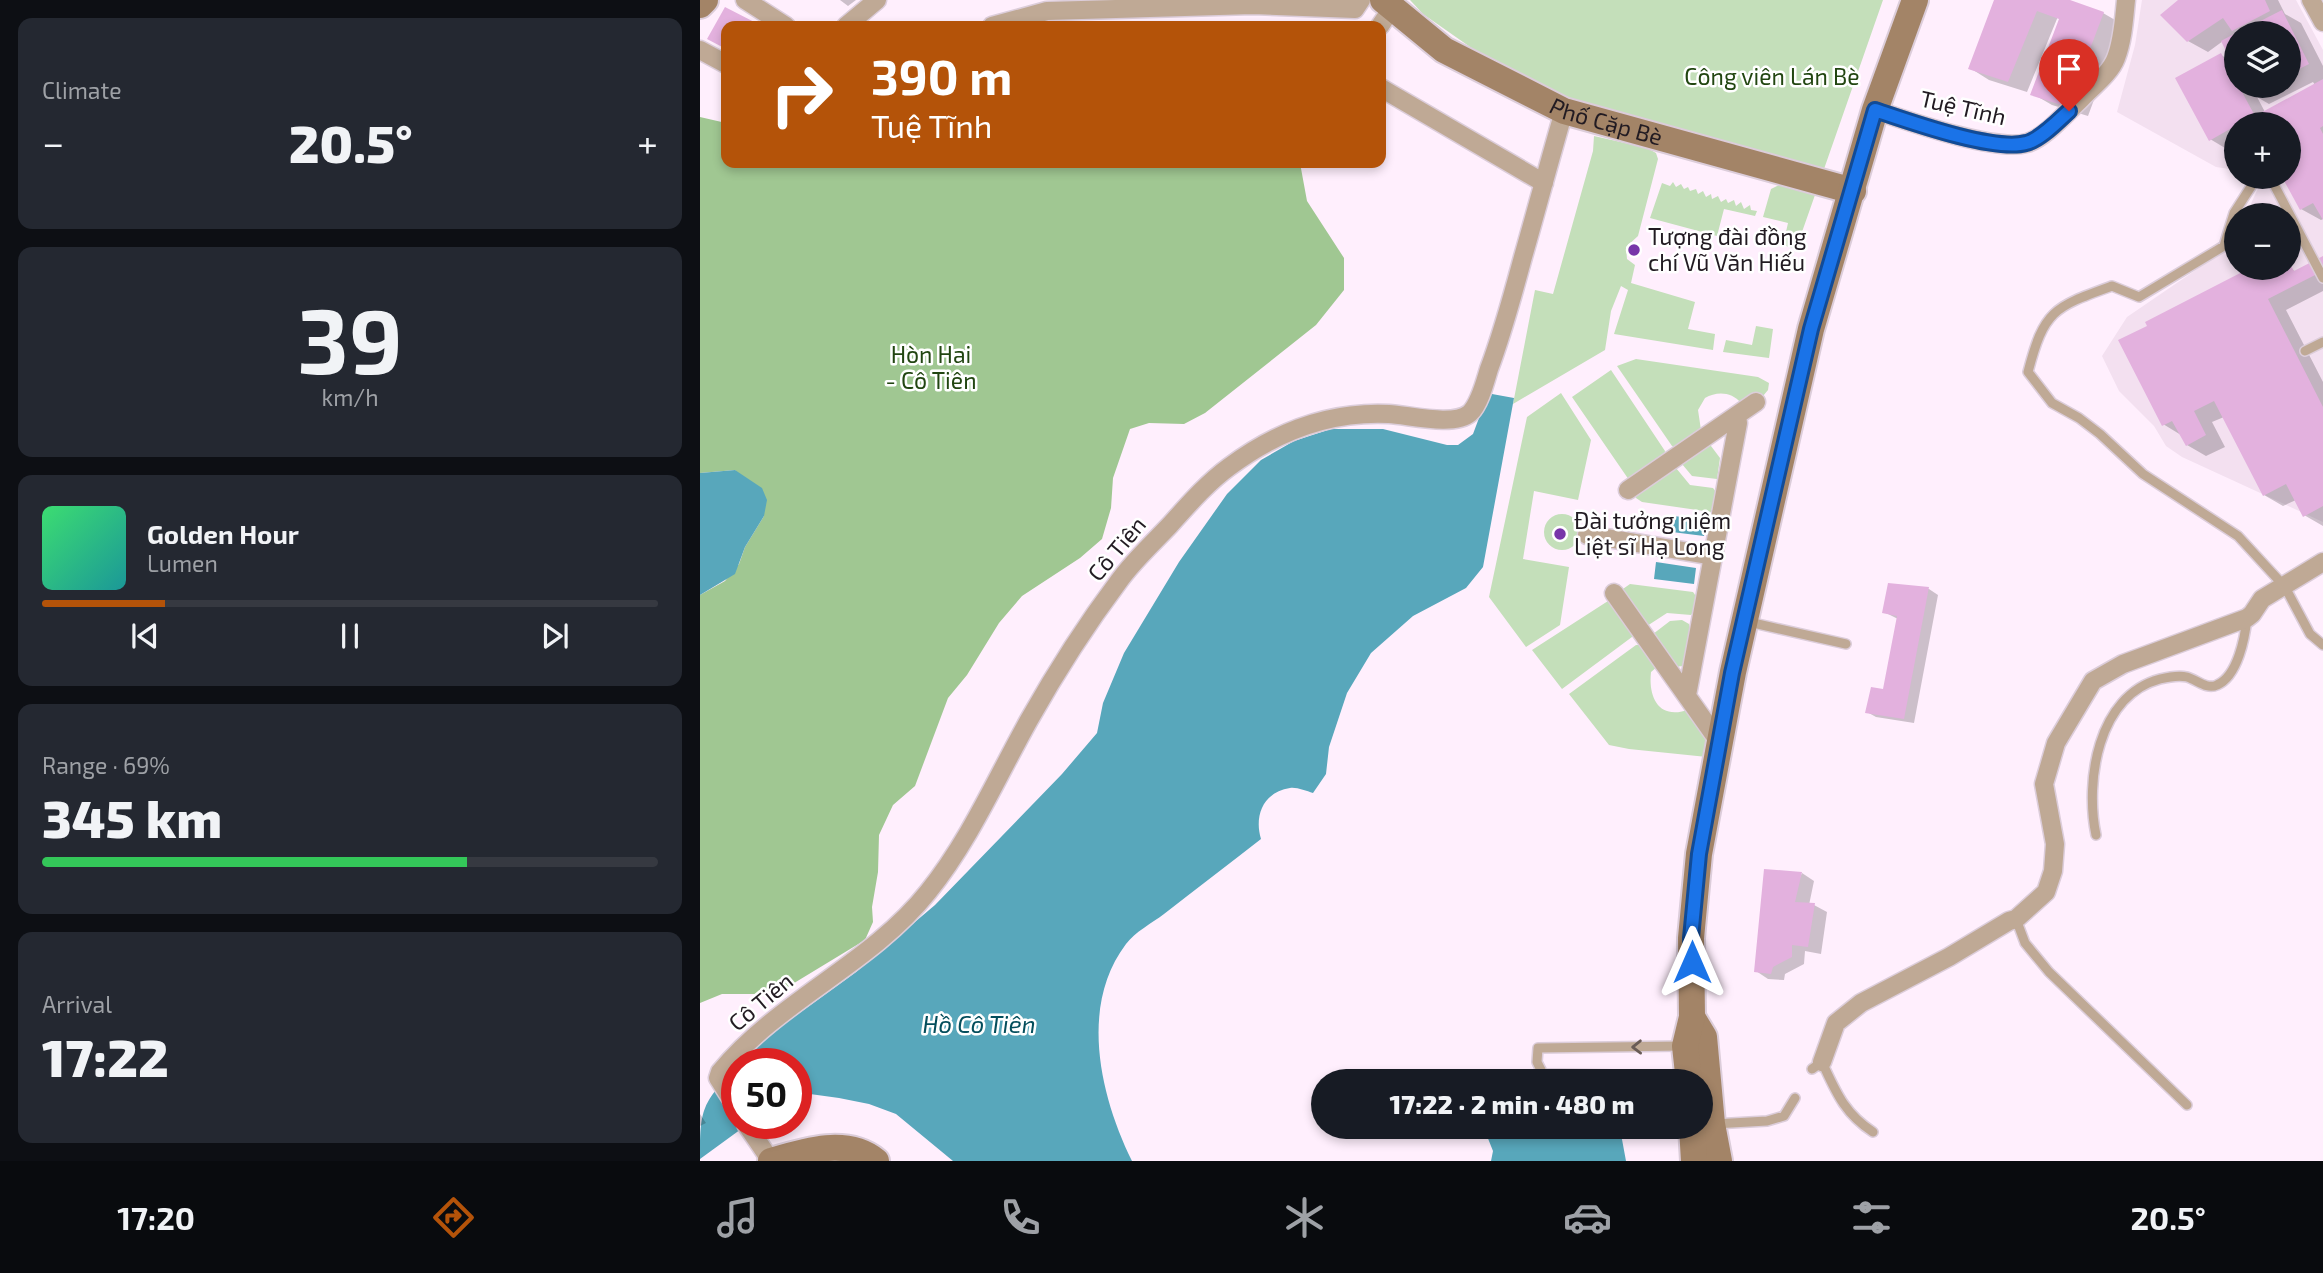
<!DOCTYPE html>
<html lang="en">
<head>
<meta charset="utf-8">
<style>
	:root { --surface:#171b24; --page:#242831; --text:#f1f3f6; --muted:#9ea1a6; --line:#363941; --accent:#b45309 }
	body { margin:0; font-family:"Exo 2",sans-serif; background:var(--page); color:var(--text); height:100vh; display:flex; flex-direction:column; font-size:26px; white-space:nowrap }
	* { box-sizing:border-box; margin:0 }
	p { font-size:23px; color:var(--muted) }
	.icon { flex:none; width:38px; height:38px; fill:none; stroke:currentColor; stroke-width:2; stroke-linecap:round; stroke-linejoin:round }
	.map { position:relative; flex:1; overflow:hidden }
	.drawer { display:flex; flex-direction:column; gap:18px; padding:18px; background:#0d0f14; width:700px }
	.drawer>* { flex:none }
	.top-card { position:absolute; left:21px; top:21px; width:665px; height:147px; border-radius:14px; box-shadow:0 4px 10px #0003; background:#b45309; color:#fff; overflow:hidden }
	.tools { position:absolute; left:1524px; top:21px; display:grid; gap:14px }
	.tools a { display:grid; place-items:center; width:77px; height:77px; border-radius:50%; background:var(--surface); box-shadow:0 4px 10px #0003; font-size:35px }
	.speed { position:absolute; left:21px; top:1048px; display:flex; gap:14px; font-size:35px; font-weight:700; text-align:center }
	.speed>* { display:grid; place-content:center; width:91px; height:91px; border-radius:50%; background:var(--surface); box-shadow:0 4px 10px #0003; line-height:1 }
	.speed .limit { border:10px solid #d22; background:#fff; color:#111 }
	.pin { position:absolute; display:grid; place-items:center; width:60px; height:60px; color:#fff; margin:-72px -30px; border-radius:50% 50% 50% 0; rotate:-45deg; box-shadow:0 0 7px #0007 }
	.pin .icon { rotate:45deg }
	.me { position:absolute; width:77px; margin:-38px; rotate:0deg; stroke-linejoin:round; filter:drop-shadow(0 0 5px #0008) }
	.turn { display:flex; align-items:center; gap:24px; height:147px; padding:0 35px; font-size:32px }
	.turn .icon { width:91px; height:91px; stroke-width:2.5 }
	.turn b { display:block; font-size:49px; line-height:60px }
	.big { font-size:52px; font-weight:800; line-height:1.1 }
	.drawer .tile { flex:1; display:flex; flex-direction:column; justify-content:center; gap:10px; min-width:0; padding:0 24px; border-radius:14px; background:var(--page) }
	.drawer .dial { align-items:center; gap:0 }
	.dial b { font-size:91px; line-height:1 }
	.song { display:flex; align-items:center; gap:21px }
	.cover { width:84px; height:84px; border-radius:10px; background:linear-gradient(135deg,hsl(140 70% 55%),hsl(180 70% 35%)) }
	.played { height:7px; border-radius:4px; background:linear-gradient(90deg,var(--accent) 20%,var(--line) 20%) }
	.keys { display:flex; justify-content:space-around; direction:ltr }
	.heat { display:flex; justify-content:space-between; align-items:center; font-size:38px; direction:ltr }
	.charge { height:10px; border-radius:5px; background:linear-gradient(90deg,#34c759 69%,var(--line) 0) }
	.trip { position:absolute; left:611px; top:1069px; width:402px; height:70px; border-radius:35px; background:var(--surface); box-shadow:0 4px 10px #0003; font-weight:800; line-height:70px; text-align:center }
	.tab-bar { display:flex; height:112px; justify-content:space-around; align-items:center; background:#090b0e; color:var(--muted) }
	.tab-bar .icon { width:49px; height:49px }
	.tab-bar .on { color:var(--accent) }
	.tab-bar b { font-size:32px; color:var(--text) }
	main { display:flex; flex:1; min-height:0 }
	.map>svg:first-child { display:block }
	.medical { fill:#f3e0f0; fill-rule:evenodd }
	.green { fill:#c4dfba }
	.forest { fill:#a0c792 }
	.water { fill:#58a7bb }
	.shadow { fill:#0003; fill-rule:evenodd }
	.building { fill:#e3b1de }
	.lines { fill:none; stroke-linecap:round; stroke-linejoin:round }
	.lane-casing { stroke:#dccdda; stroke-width:12 }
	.street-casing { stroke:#dccdda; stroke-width:21 }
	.secondary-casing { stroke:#dccdda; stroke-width:30 }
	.lane { stroke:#bfa995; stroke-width:9 }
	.street { stroke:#bfa995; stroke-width:18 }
	.secondary { stroke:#a38467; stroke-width:26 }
	.oneway { stroke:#695b56 }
	.route-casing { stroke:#114b97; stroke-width:18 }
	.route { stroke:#1a73e8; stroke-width:12 }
	.poi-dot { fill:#7835a9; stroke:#fff; stroke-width:2.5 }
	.labels { text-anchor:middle; stroke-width:5; stroke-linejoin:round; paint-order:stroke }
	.park-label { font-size:23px; fill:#224611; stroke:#fff }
	.street-label { font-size:23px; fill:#221b22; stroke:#fff }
	.poi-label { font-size:23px; fill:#221b22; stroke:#fff; text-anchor:start }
	.water-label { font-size:24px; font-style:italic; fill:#044e5c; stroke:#fff }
</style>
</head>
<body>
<main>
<section class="drawer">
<div class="tile"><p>Climate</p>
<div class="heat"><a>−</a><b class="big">20.5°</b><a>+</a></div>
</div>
<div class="tile dial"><b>39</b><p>km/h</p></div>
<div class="tile">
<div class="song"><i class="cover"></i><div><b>Golden Hour</b><p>Lumen</p></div></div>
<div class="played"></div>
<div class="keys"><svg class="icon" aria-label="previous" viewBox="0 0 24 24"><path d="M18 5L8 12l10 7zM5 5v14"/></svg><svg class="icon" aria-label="pause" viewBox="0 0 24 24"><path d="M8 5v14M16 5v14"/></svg><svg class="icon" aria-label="next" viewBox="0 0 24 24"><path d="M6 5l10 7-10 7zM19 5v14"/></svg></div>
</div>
<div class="tile"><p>Range · 69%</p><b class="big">345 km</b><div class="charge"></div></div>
<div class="tile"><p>Arrival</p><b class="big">17:22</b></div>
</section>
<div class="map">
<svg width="1623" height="1161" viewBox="0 0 1623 1161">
	<rect width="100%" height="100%" fill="#ffeffd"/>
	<!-- medical -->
	<path class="medical" d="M1442,0H1596L1623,50V522L1482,457L1466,446L1454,426L1419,391L1402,356L1427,317L1528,248L1536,233V268H1589V215H1546L1558,188L1546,177H1589V124H1536V170L1516,167L1417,112L1435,45ZM1536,33H1589V86H1536Z"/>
	<!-- green -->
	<path class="green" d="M710,0H1183L1124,169L867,103L783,56L723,14Z
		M894,136L947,148L956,153L958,159L938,236L926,247L927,259L935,265L931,283L995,302L988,329L1015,334L1013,350L914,334L928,290L921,286L911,311L905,350L813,404L835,290L853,294L893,151Z
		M973,182L976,187L981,184L984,189L988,187L990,191L996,189L998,194L1003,191L1006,197L1011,194L1012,199L1018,196L1021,202L1026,199L1028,203L1034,200L1036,206L1041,202L1044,209L1050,205L1051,210L1057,211L1055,216L1024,209L1017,236L950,218L962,183L970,186Z
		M1079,185L1115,195L1096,249L1083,245L1088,223L1063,217L1071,189Z
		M1056,326L1073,329L1069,358L1023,352L1026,340L1052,345Z
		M936,359L1058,377L1069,383L1068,390L1063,396L1041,403C1032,392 1017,391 1005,398L998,410L1001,430L976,448L972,446L917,366Z
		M911,370L965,451L964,456L929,480L872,397Z
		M861,393L891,440L878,500L834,491L823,559L869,567L860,625L826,647L789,597L827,417Z
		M1008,442L1020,458L1017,479L992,476L982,464V460Z
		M970,468H976L990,485L1013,488L1016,492L1011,512L942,502L936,498V495Z
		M844 532a18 18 0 1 1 36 0a18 18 0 1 1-36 0Z
		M930,584L993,592C999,598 996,609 991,615L967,613L947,626L920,591Z
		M908,601L933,634L932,637L862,689L832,650Z
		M982,620L989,624L990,630L983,666L975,667L953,634L970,621Z
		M936,645H942L957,667L951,672C948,699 960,721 990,709L1012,738L1007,757L929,749L909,745L869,694Z"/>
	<!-- forest -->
	<path class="forest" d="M0,117L26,123V163H600L607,201L644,258V290L616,325L505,413L484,424L449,423L430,429L413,478L411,508L402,539L380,558L322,596L299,623L267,675L248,698L215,786L193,805L179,835L178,872L172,907L173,922L165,940L81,991L68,994H22L0,1003V595L25,581L39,564L45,547L64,516L35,470L0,473Z"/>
	<!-- water -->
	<path class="water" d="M792,394L814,398L783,567L766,588L713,616L671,653L647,693L629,747L626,774L613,793C606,791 597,787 590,788C563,792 554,816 561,839C529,864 496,889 464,914C452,923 435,932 426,944C379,1006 400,1096 432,1161H253L196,1114L169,1104L139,1098L110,1094L96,1096V1064H39L62,1040L156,972L235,905L362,774L397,733L403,703L424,653L479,562L527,494L561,460L594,441L631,429H683L747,445H758L773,434L782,410Z
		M35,470L62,488L67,500L64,516L45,547L35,574L0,595V473Z
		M966,515L1006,520L1004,536L964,531Z
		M956,562L996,568L994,584L954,579Z
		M37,1067V1124H48L0,1159C0,1108 2,1103 37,1067Z
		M792,1127H910L921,1134L926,1161H791L793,1151L787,1136Z"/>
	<!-- shadow -->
	<path class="shadow" d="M140,0H156L148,6Z
		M1296,0H1365L1403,13L1422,24L1388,116L1352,105L1333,94L1362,16L1359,14L1327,92L1289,80L1270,68Z
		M1481,0H1578L1585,14L1601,23L1623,66V219L1621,220L1601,209L1584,177H1589V170L1597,166L1594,160L1589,163V124H1536V147L1530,151L1510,139L1521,55L1534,63L1523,41L1508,52L1488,41ZM1536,33H1589V86H1536ZM1613,82L1615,85L1565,112L1557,97L1569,104Z
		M1623,258V291L1586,310L1623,382V526L1604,515L1596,500L1583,506L1564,495L1524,417L1512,422L1525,447L1506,456L1487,445L1481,435L1463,424L1447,322L1554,268H1588L1597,272Z
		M1190,585L1229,589L1238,595L1214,723L1176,717L1167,712L1185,691L1198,619L1184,612Z
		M1102,873L1114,881L1109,905H1114L1127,912L1121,954L1105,951L1104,964L1085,974L1084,980L1068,979L1056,971Z
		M0,1114L6,1123L0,1126Z"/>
	<!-- building -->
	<path class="building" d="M1294,0H1370L1404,12L1368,107L1330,95L1359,19L1337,11L1308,82L1268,69Z
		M1478,0H1565L1570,11L1532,31L1523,18L1487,42L1460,15Z
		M25,7L62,26H26V49L7,39Z
		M1582,10L1609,64L1589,74V33H1537Z
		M1536,33V71L1521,41Z
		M1521,53L1555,116L1623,79V126L1620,128L1623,134V220L1613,203L1600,210L1582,177H1589V168L1594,165L1589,155V124H1546L1544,121L1509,141L1475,78Z
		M1544,86H1565L1548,95Z
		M1623,256V271L1568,299L1623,407V506L1603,517L1586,484L1563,496L1514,401L1494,411L1506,435L1486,446L1472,421L1462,426L1418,340L1447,326L1445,322L1550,268H1577L1580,272L1591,266L1594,271Z
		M1188,583L1229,587L1204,719L1165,713L1171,687L1183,689L1197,616L1182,613Z
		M1064,869L1102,872L1095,902L1115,903L1108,947L1092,945V957L1073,967L1071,974L1054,972Z"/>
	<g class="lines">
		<defs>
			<path id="lane" d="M1570,177L1623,278
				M1554,182L1534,213L1524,246L1439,297L1412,286C1354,307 1344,310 1328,372L1352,403L1379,418L1400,434L1443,474L1538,536L1585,587L1610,634L1623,645
				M1605,351L1623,342
				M1049,622L1146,644
				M1396,835C1385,782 1397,696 1460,679C1468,677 1479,675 1487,677C1497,680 1507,690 1517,685C1538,676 1545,637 1547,618
				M1316,919L1325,943L1349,972L1487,1105
				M982,1046L838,1048L837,1062L843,1074L986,1076
				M1112,1069L1122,1062C1136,1092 1144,1113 1173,1132
				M1014,1124L1067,1121L1084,1116L1095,1098"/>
			<path id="street" d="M45,0L86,26
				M1611,0L1623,22
				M146,26L177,0
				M292,26L347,11L553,5L655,9L661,0
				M680,26L692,8
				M0,50L26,64
				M681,88L844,183
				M1175,110C1208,121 1295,152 1327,143C1345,138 1367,112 1381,99C1392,87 1410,74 1416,58C1423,40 1424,19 1426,0
				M928,490L1056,402
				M887,535H897
				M907,538L1013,556
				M914,593L1020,743
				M987,695L1038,423L1037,416
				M1122,1062L1136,1023L1161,1003L1249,957L1309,921L1316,919L1346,892L1353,871L1355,844L1344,784L1356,743L1393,681L1423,664L1547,618L1552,614L1562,599L1623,562
				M37,1108L18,1078L20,1072C79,1000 171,964 228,892C270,840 297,777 329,720C356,672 386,625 419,581C433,561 453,543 470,525C488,505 507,483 529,467C576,432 629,411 689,414C709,415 754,427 770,413C780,403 785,382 789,369C803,332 813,294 823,257C837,208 850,159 864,111
				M46,1124L71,1161"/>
			<g id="secondary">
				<path id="s1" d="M683,0L744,50L864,111L1153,191"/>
				<path d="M0,5L5,0"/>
				<path d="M992,1017L1004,1037L1012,1124L1019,1161"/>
				<path d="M989,1082L985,1046L992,1017L991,938L999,854L1033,672L1111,329L1175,110L1215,0"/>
				<path d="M992,1127L994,1161"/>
				<path d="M71,1161C104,1151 147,1137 176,1161"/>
			</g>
		</defs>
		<!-- lane casing -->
		<use href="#lane" class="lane-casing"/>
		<!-- street casing -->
		<use href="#street" class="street-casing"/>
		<!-- secondary casing -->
		<use href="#secondary" class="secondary-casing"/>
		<!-- lane -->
		<use href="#lane" class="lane"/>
		<!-- street -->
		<use href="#street" class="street"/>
		<!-- secondary -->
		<use href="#secondary" class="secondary"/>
	</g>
	<!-- one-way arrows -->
	<defs><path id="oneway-chevron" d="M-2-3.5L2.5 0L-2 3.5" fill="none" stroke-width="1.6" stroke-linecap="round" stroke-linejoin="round" transform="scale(1.75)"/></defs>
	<use class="oneway" href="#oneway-chevron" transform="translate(937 1047) rotate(179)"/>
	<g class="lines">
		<defs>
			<path id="route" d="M992,962L991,938L999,854L1032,673L1111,329L1175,110C1208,121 1294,152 1326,143C1340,140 1359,120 1369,111"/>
		</defs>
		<!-- route casing -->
		<use href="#route" class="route-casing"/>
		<!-- route -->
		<use href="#route" class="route"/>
	</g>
	<!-- markers -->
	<g class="poi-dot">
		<circle cx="934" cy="250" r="7"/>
		<circle cx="860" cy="534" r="7"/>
	</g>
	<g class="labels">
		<!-- park labels -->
		<g class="park-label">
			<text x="1072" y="85">Công viên Lán Bè</text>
			<text x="231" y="363">Hòn Hai<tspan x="231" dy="26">- Cô Tiên</tspan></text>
		</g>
		<!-- street labels -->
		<g class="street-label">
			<text transform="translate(1263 108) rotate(13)" y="8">Tuệ Tĩnh</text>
			<text dy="8" stroke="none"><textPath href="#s1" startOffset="257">Phố Cặp Bè</textPath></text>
			<text transform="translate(417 549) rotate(-50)" y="8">Cô Tiên</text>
			<text transform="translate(61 1002) rotate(-40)" y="8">Cô Tiên</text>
		</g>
		<!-- poi labels -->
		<g class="poi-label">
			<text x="948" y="245">Tượng đài đồng<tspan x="948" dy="26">chí Vũ Văn Hiếu</tspan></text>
			<text x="874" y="529">Đài tưởng niệm<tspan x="874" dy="26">Liệt sĩ Hạ Long</tspan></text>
		</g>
		<!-- water labels -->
		<g class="water-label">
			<text x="279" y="1033">Hồ Cô Tiên</text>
		</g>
	</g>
</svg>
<div class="tools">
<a><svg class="icon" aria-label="layers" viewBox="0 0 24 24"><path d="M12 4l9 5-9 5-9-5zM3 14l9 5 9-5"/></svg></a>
<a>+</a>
<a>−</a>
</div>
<div class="speed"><div class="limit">50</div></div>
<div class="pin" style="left:1369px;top:111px;background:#d93025"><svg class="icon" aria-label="arrive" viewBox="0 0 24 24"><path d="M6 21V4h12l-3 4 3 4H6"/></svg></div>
<svg class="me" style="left:992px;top:962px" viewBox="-20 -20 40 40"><path d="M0-17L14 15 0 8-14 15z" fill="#1a73e8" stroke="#fff" stroke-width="4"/></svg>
<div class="trip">17:22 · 2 min · 480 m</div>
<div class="top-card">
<div class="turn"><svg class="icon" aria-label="right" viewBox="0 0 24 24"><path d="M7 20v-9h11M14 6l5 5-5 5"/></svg><div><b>390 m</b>Tuệ Tĩnh</div></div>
</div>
</div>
</main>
<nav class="tab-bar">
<b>17:20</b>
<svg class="icon on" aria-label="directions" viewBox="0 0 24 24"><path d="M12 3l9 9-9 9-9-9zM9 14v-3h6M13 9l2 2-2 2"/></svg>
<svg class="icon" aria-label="music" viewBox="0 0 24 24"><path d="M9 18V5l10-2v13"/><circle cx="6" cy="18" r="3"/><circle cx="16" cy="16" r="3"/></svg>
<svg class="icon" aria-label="phone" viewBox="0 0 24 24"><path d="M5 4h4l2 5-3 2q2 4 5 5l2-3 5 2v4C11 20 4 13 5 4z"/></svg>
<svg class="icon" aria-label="climate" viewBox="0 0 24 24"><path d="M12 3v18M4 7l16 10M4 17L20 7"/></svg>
<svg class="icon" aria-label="car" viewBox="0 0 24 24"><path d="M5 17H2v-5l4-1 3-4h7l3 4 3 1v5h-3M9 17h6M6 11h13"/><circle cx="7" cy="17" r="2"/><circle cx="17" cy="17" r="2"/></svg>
<svg class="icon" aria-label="filters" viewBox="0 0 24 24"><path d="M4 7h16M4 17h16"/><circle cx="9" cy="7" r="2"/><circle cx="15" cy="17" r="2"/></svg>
<b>20.5°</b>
</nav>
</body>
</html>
